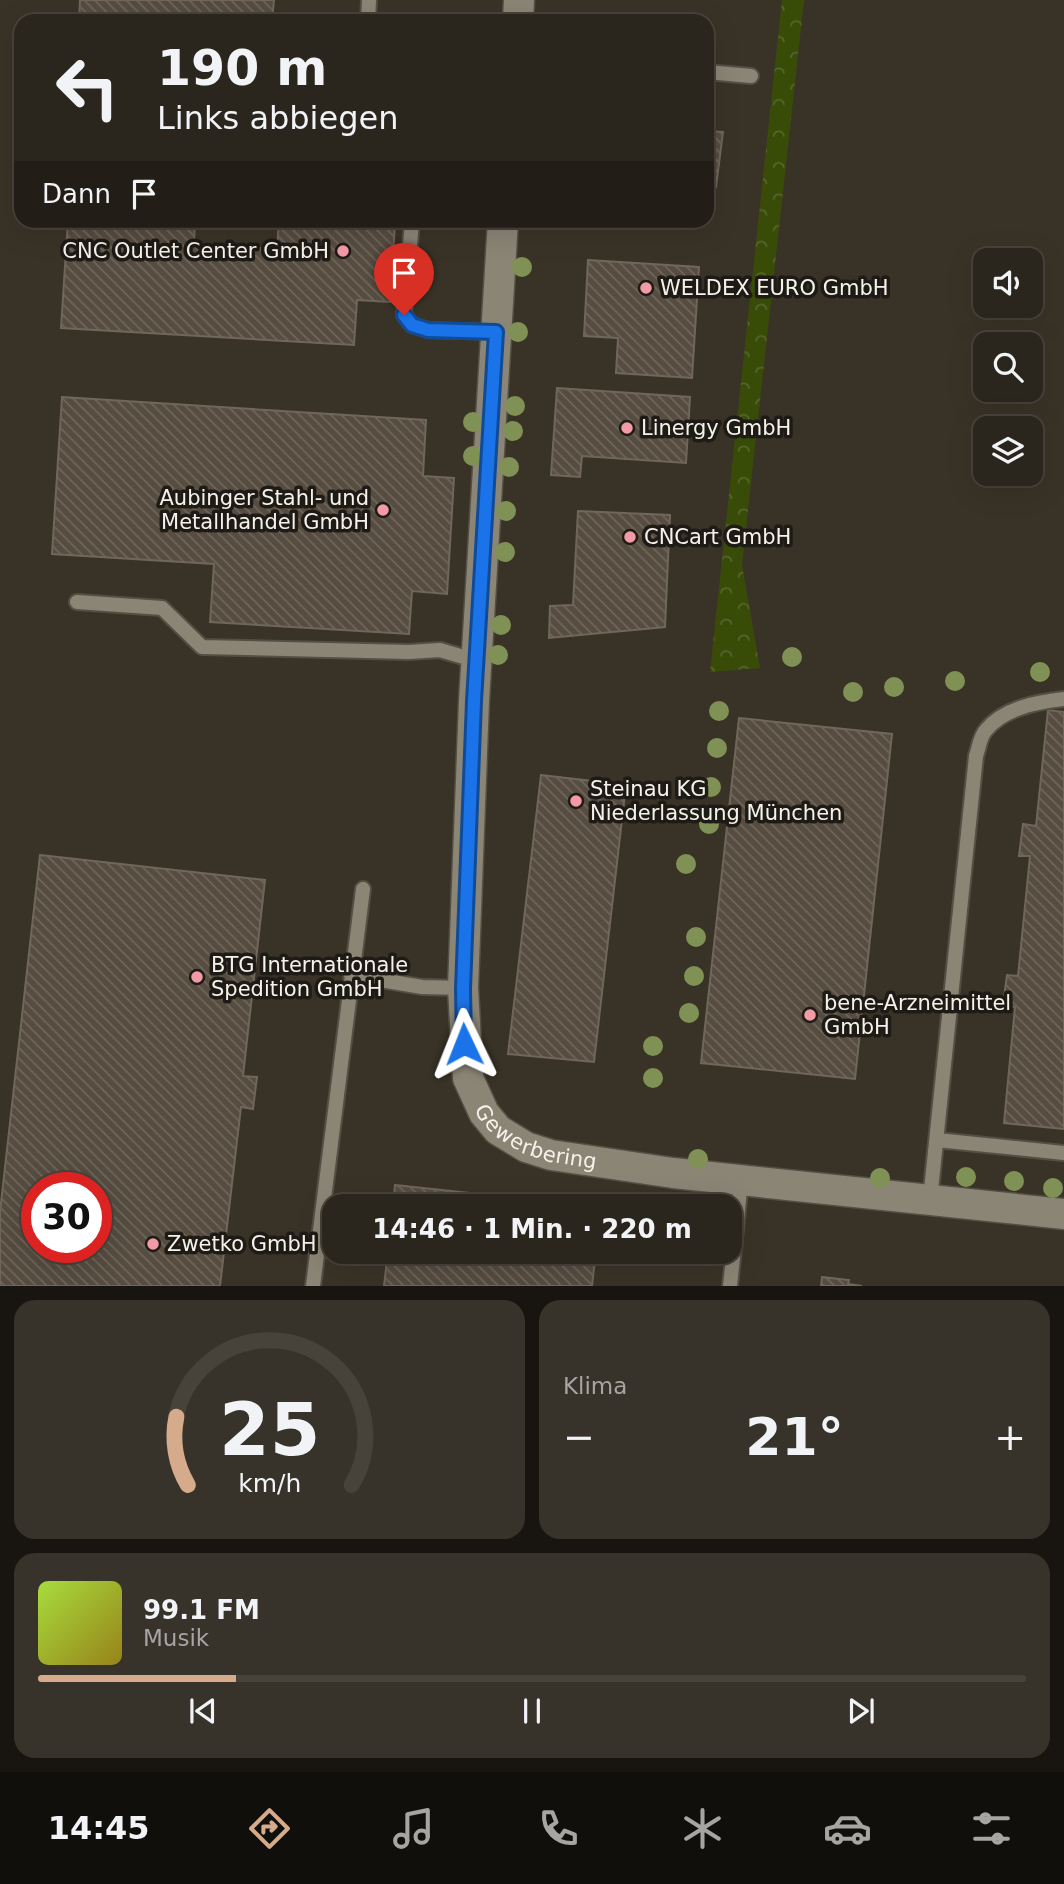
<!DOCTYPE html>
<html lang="de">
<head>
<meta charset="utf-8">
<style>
	:root { --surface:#2b261d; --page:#37322a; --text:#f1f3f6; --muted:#a6a5a4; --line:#47433b; --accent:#d6ab8b }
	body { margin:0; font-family:"DejaVu Sans",sans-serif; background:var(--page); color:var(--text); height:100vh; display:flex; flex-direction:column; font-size:26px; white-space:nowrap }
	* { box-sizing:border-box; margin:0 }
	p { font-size:23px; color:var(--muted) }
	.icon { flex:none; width:38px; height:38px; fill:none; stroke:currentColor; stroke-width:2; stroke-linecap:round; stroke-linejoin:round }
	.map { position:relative; height:1286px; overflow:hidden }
	.sheet { display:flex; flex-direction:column; gap:14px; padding:14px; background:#181510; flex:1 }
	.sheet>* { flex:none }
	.hud { position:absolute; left:14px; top:14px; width:700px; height:214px; border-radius:21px; box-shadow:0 7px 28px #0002,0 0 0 2px var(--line); background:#2b261d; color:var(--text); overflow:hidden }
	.fabs { position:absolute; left:973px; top:248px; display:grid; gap:14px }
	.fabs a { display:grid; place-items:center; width:70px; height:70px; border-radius:14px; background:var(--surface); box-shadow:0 7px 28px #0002,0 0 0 2px var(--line); font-size:35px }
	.speed { position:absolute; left:21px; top:1172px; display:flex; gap:14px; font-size:35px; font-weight:700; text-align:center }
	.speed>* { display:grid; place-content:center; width:91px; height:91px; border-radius:50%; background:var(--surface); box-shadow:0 7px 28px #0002,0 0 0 2px var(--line); line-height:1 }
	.speed .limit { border:10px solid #d22; background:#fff; color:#111 }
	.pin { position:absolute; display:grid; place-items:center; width:60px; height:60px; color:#fff; margin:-72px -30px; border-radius:50% 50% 50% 0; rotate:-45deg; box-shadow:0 0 7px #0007 }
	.pin .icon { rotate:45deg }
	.me { position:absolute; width:77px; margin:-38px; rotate:358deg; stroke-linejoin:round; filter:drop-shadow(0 0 5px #0008) }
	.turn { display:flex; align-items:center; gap:24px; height:147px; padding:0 28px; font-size:32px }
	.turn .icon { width:91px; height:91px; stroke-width:2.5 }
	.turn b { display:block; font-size:49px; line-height:60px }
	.then { display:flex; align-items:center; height:66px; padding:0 28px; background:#0003; gap:14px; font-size:26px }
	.big { font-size:52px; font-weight:800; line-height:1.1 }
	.sheet .tile { flex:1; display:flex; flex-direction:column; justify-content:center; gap:10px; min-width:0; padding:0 24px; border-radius:21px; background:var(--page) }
	.sheet .dial { align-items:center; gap:0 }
	.dial svg { height:182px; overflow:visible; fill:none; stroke:var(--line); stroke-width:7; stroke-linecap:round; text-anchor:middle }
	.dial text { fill:var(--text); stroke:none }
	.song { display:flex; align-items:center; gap:21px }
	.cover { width:84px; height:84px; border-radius:10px; background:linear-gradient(135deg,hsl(80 70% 55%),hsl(50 70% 35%)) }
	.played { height:7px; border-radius:4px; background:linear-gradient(90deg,var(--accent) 20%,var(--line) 20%) }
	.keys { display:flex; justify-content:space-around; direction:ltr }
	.heat { display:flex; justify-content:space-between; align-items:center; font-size:38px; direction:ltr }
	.sheet .tiles { flex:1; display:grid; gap:14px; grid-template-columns:1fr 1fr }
	.tile:last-child { grid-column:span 2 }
	.trip { position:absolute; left:322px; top:1194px; width:420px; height:70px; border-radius:21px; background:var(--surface); box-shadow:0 7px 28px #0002,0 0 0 2px var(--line); font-weight:800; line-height:70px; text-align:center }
	.menu { display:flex; height:112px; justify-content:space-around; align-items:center; background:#110f0c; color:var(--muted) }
	.menu .icon { width:49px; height:49px }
	.menu .on { color:var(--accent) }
	.menu b { font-size:32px; color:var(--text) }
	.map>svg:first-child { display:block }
	.forest { fill:url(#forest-crowns) }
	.building { fill:url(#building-back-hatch); stroke:#70665a; stroke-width:2; fill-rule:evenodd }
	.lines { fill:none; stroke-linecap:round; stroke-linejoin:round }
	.lane-casing { stroke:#534f44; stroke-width:18 }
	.street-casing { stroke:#534f44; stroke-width:33 }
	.lane { stroke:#8b8576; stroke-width:14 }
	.street { stroke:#8b8576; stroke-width:30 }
	.tree { fill:#809155 }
	.route-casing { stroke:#114b97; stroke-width:18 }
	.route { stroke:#1a73e8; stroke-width:12 }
	.poi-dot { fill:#f39aa7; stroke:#1e1b16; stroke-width:2.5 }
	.labels { text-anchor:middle; stroke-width:7; stroke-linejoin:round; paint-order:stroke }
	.poi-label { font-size:21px; fill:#f6f2ea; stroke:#1e1b16; text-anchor:start }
	.street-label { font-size:21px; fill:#f6f2ea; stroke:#1e1b16 }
</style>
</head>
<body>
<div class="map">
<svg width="1064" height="1286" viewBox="0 0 1064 1286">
	<defs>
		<pattern id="forest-crowns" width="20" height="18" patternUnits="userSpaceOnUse" patternTransform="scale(1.75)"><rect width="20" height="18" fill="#384c08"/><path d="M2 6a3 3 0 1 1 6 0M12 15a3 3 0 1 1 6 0" fill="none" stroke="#55662c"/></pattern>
		<pattern id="building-back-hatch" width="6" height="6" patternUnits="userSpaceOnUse" patternTransform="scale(1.75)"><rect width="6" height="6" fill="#564c40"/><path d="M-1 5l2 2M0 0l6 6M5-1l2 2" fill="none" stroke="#6f665c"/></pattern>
	</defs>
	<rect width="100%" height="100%" fill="#393327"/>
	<!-- forest -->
	<path class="forest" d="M782,0H804L742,565L760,668L710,672Z"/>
	<!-- building -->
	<path class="building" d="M80,0H274L272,21H79Z
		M707,131L723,132L716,187L707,186Z
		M68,220H195L194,244L277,249L279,220L395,223L390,302L357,300L354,345L61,328Z
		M588,260L699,267L692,378L616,373L618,338L584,336Z
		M557,388L690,397L686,463L582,456L580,477L551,475Z
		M62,397L426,420L423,476L454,478L447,594L412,591L409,634L210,622L214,564L52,554Z
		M578,511L670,515L665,627L549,638L550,606L573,605Z
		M1048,710L1064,712V1129L1004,1123L1015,1007L1003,1005L1007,975L1018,976L1030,856H1019L1023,824L1036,826Z
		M739,718L892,734L855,1079L701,1063Z
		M541,775L626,785L594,1062L508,1054Z
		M40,855L265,880L243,1076L257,1077L253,1109L241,1107L220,1286H0V1212ZM37,1188H96V1248H37Z
		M395,1185L593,1206H393Z
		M388,1251H596L592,1286H384Z
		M822,1277L849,1280L848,1284L862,1286H821Z"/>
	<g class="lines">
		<defs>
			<path id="lane" d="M368,21L369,0
				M707,72L751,76
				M415,220L412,222L404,315L412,325L428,330L496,332
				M77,602L162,608L202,647L409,652L440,650L477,661
				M351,975L422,987L463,988
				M937,1140L1064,1153
				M930,1200L976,756C979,748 980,736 986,730C1004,708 1037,702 1064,699
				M313,1286L363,889
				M730,1286L741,1181"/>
			<g id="street">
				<path d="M518,21L519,0"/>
				<path id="s1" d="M503,220L474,701L463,988L468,1078L484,1113L498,1130L526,1147L551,1155L673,1173L1064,1214"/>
			</g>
		</defs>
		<!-- lane casing -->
		<use href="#lane" class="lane-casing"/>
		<!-- street casing -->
		<use href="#street" class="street-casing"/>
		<!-- lane -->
		<use href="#lane" class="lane"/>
		<!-- street -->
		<use href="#street" class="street"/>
	</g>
	<!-- trees -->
	<g class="tree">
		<circle cx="522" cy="267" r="10"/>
		<circle cx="518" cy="332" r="10"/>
		<circle cx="515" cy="406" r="10"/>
		<circle cx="473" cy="422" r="10"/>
		<circle cx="513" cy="431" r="10"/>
		<circle cx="473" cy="456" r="10"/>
		<circle cx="509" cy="467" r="10"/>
		<circle cx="506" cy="511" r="10"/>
		<circle cx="505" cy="552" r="10"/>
		<circle cx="501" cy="625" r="10"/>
		<circle cx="498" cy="655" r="10"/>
		<circle cx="792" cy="657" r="10"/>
		<circle cx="1040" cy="672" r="10"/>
		<circle cx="955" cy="681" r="10"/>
		<circle cx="894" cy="687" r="10"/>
		<circle cx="853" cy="692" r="10"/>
		<circle cx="719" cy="711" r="10"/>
		<circle cx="717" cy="748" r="10"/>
		<circle cx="711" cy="787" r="10"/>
		<circle cx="709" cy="824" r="10"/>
		<circle cx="686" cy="864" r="10"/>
		<circle cx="696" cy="937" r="10"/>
		<circle cx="694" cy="976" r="10"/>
		<circle cx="689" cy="1013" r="10"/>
		<circle cx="653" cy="1046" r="10"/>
		<circle cx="653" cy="1078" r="10"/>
		<circle cx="698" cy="1159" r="10"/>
		<circle cx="966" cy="1177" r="10"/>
		<circle cx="880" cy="1178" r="10"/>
		<circle cx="1014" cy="1181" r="10"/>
		<circle cx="1053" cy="1188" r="10"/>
	</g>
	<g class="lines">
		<defs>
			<path id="route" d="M404,315L412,325L428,330L496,332L474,701L463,989L464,1044"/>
		</defs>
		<!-- route casing -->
		<use href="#route" class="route-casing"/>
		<!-- route -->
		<use href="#route" class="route"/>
	</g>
	<!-- markers -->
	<g class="poi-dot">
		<circle cx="343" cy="251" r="7"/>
		<circle cx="646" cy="288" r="7"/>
		<circle cx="627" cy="428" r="7"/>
		<circle cx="383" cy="510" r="7"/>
		<circle cx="630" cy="537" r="7"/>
		<circle cx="576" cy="801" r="7"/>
		<circle cx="197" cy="977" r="7"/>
		<circle cx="810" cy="1015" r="7"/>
		<circle cx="153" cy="1244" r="7"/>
	</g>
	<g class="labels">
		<!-- poi labels -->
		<g class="poi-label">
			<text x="329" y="258" text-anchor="end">CNC Outlet Center GmbH</text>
			<text x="660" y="295">WELDEX EURO GmbH</text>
			<text x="641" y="435">Linergy GmbH</text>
			<text x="369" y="505" text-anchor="end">Aubinger Stahl- und<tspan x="369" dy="24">Metallhandel GmbH</tspan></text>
			<text x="644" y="544">CNCart GmbH</text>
			<text x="590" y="796">Steinau KG<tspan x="590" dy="24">Niederlassung München</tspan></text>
			<text x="211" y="972">BTG Internationale<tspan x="211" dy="24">Spedition GmbH</tspan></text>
			<text x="824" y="1010">bene-Arzneimittel<tspan x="824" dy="24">GmbH</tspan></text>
			<text x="167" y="1251">Zwetko GmbH</text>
		</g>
		<!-- street labels -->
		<g class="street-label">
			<text dy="7" stroke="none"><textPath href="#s1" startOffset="957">Gewerbering</textPath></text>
		</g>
	</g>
</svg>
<div class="fabs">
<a><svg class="icon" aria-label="sound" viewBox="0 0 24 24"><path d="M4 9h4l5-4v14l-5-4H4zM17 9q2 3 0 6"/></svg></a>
<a><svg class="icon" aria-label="search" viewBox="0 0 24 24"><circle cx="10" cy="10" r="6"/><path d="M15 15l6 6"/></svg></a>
<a><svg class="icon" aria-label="layers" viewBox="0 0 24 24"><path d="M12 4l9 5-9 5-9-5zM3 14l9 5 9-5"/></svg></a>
</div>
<div class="speed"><div class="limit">30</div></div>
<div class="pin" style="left:404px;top:315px;background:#d93025"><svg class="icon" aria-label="arrive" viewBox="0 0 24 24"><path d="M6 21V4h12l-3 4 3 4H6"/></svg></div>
<svg class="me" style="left:464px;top:1044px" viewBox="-20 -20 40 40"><path d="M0-17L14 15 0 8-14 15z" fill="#1a73e8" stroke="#fff" stroke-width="4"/></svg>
<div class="trip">14:46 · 1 Min. · 220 m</div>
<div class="hud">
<div class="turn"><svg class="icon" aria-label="left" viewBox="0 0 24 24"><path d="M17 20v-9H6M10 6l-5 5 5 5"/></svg><div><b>190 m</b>Links abbiegen</div></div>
<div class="then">Dann<svg class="icon" aria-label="arrive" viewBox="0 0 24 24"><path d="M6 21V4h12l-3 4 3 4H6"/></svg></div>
</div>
</div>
<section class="sheet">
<div class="tiles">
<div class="tile dial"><svg viewBox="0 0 100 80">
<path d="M14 69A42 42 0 1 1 86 69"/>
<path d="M14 69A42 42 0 0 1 9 39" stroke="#d6ab8b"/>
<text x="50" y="56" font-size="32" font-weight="700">25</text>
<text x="50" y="72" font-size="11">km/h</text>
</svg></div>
<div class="tile"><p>Klima</p>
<div class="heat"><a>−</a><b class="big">21°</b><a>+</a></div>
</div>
<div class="tile">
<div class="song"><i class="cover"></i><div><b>99.1 FM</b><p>Musik</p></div></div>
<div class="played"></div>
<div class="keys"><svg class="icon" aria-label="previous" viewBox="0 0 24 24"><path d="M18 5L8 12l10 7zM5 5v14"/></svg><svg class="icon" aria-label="pause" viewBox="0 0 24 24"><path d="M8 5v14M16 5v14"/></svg><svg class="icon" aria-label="next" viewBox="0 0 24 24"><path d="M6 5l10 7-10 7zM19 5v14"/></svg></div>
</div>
</div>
</section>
<nav class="menu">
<b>14:45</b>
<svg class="icon on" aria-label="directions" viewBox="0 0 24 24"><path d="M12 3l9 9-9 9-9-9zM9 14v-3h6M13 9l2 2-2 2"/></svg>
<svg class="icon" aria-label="music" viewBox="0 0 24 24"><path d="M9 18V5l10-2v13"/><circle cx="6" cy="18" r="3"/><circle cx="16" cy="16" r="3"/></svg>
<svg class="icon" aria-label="phone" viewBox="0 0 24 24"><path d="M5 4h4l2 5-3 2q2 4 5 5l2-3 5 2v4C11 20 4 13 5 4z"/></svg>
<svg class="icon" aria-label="climate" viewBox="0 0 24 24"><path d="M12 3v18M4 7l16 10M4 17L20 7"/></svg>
<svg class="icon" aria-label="car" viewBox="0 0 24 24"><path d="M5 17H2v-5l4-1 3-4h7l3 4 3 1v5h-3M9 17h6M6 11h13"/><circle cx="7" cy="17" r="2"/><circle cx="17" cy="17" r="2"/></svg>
<svg class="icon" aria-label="filters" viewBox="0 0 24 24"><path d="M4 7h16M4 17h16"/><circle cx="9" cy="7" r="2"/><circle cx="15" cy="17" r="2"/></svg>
</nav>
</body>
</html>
